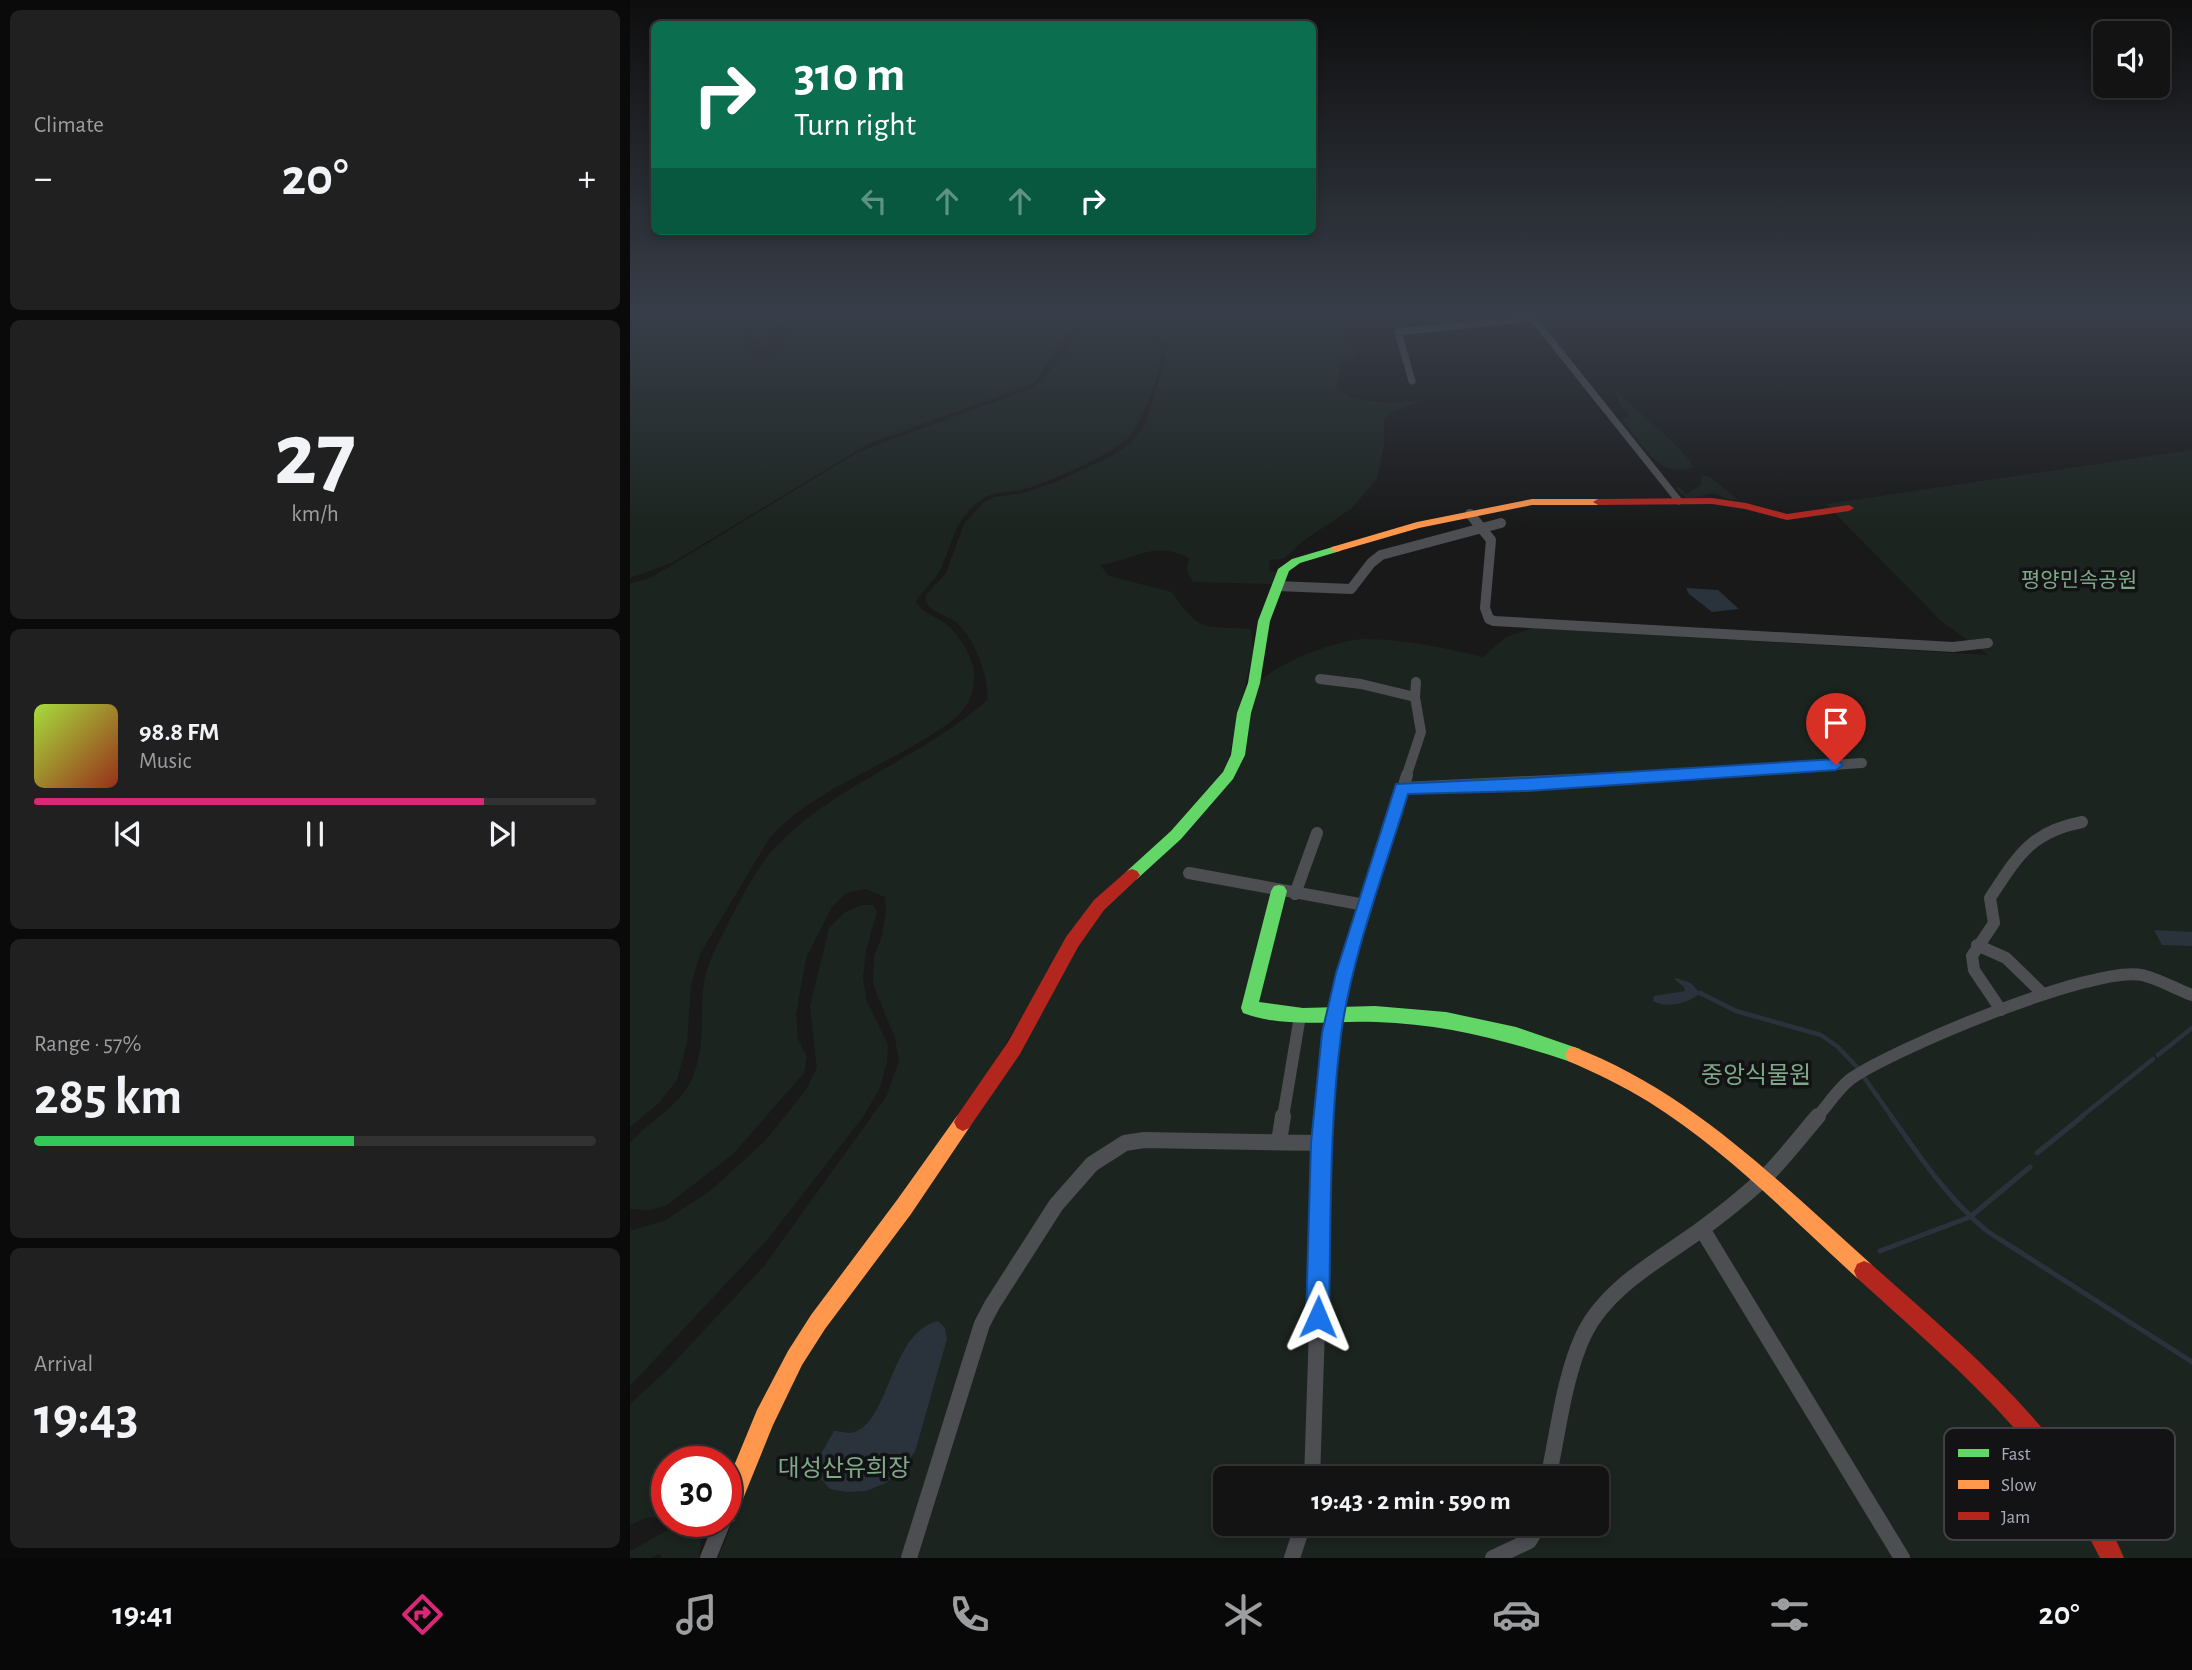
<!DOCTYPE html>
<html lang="en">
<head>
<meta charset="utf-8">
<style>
	:root { --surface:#131313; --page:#202021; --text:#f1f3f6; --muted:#9d9ea0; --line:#323233; --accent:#db2777 }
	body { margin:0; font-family:"Alegreya Sans","Noto Sans KR",sans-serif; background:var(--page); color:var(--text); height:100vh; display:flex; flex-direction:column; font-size:26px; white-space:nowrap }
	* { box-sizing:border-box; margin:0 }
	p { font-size:23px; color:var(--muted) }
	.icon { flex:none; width:38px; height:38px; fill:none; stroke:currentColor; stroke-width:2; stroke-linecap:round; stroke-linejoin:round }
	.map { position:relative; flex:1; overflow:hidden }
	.side { display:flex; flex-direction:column; gap:10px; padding:10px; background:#0a0a0a; width:630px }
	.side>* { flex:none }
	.hud { position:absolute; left:21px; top:21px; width:665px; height:214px; border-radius:10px; box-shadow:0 4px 10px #0003,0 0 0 2px var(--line); background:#0b6e4f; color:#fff; overflow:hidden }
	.fabs { position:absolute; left:1463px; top:21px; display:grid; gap:14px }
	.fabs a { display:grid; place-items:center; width:77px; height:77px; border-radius:10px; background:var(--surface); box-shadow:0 4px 10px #0003,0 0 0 2px var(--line); font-size:35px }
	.speed { position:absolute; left:21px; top:1446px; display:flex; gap:14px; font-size:35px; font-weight:700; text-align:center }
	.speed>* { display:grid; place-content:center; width:91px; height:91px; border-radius:50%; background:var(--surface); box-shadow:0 4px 10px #0003,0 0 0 2px var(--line); line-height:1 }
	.speed .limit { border:10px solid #d22; background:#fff; color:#111 }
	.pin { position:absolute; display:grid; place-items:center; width:60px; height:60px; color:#fff; margin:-72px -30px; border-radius:50% 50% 50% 0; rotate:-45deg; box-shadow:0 0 7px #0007 }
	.pin .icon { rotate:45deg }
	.me { position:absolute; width:77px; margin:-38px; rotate:1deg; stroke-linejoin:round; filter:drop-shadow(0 0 5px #0008) }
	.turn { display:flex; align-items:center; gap:24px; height:147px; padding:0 28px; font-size:32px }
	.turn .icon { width:91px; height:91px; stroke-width:2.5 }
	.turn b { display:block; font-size:49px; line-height:60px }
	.lanes { display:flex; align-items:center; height:66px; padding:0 28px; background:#0003; justify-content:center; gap:35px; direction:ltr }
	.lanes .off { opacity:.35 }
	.big { font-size:52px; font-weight:700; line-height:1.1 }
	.side .card { flex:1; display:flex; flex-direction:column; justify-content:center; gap:10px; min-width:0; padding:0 24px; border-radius:10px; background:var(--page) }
	.side .dial { align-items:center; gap:0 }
	.dial b { font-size:91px; line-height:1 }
	.song { display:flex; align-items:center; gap:21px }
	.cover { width:84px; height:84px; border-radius:10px; background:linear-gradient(135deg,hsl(80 70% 55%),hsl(10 70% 35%)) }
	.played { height:7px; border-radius:4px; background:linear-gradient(90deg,var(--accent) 80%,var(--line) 80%) }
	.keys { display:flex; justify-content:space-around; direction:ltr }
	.heat { display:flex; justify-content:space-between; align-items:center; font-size:38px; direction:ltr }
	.charge { height:10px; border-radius:5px; background:linear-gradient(90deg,#34c759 57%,var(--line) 0) }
	.trip { position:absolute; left:583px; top:1466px; width:396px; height:70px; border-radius:10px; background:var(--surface); box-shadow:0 4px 10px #0003,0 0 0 2px var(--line); font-weight:700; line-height:70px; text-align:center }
	.tabs { display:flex; height:112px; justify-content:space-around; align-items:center; background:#080808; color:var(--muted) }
	.tabs .icon { width:49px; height:49px }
	.tabs .current { color:var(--accent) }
	.tabs b { font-size:32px; color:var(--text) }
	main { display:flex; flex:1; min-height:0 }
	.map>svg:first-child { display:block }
	.green { fill:#1c241f; fill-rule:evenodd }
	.water { fill:#2a323c }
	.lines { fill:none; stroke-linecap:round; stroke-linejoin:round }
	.stream-far1 { stroke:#2a323c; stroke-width:4.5 }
	.stream { stroke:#2a323c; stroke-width:5 }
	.street-far3 { stroke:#4d4e52; stroke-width:7 }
	.street-far2 { stroke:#4d4e52; stroke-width:10 }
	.street-far1 { stroke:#4d4e52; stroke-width:12 }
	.street { stroke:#4d4e52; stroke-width:16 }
	.fast { fill:#63d668; fill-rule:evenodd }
	.slow { fill:#ff974d; fill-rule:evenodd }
	.jam { fill:#b3261e; fill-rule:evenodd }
	.route { fill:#1a73e8; stroke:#114b97; stroke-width:2 }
	.labels { text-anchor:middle; stroke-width:7; stroke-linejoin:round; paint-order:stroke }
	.park-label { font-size:21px; fill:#7ea887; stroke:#131315 }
	.near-park-label { font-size:24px; fill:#7ea887; stroke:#131315 }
	.key { fill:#131315; stroke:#404147; stroke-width:2 }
	.key-label { font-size:19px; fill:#a9acbb }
</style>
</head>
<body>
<main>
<section class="side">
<div class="card"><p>Climate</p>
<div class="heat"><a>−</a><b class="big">20°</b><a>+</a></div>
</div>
<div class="card dial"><b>27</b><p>km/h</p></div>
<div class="card">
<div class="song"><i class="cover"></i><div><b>98.8 FM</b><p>Music</p></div></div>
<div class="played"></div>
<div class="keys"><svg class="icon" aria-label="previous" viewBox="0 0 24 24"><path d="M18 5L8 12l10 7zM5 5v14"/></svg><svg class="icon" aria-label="pause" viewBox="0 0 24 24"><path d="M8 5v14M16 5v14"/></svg><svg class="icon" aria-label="next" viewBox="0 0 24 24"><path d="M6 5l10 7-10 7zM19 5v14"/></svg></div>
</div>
<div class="card"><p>Range · 57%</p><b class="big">285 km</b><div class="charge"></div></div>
<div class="card"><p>Arrival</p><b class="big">19:43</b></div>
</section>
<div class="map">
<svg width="1562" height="1558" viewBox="0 0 1562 1558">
	<rect width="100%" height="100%" fill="#191919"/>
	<!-- green -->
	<path class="green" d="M0,312H107L120,339L123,359L134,360L154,338L165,334L169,322L143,324L136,336L144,338L128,348L114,312H453C448,327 435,335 426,348C418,361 413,375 400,385L238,444L42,563L0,578Z
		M457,312H505L525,342L532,348C531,371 514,421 498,438C484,453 414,485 392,490C379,493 363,491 351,500C324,520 324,540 311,568C305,581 293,589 286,602C294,614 305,616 316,624C327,632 338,650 342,663C347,677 343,697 334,709C322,723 306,732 291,741C241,772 178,794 139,839L70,954L61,985L57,1043L47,1080L29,1103L0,1127V584L22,577L228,452L405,387C426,367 448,339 457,312Z
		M509,312H683L693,328L703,315L711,314L717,318L711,341L722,343L728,350L725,358L712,359L706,388C729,407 764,401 792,401L762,412L754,419V446L747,479L721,509L673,541L654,559L640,560L639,571L647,572L642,584L563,582L557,571L559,558C523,540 508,559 470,565L479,576L542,592C571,635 574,625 621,629L623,651L599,758L589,780L556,818L488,881L404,996L331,1119L109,1456L96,1484V1461H37V1516L15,1518L0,1525V1404L35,1372L135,1265L257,1095L269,1061L265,1038L243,984L244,956L252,936L256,910L255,897L235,889L216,893L202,907L176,958L166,1015L168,1039L177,1057L174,1073L103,1154L37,1205L21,1210L0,1209V1143C18,1122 47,1108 60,1083C79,1043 67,1012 76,973C82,951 113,894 126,873C174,795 289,763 358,699C358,676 345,639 327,623C317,615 295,611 295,596L316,573L334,524L354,502L365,497L393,493L423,483L484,455L502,442L516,423L536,356L533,345Z
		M985,390L1048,447L1064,466C1031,483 1009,441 992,419L1000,416L990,405Z
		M1562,450V1558H88L138,1433L176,1350L462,921L593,786L626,686C640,665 709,639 734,639C773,639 816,648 853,657L876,637L903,628L1358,655L1311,621L1196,504ZM595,1479H966V1524H595Z
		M1071,475L1080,477L1107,499L1102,500L1082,493L1058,499L1045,488L1050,487L1056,494L1071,485Z
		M232,905H243L247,912L236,951L233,977L236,999L258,1045L257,1062L250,1088L233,1117L137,1240L0,1386V1228L3,1230L34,1221L80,1191L135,1141L176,1090L187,1068L180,1007L199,928L214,913Z
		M57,1529L71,1541L69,1558H32L30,1554L21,1558H0V1551L38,1530Z"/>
	<!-- water -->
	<path class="water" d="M1056,588L1088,590L1109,609L1082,612L1059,594Z
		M1524,930L1562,932V946L1532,945Z
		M1046,978L1061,983L1070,993C1060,1003 1036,1009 1023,1001L1024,996L1055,991L1054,987L1044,979Z
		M308,1321L315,1328L317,1339L285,1452L271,1469L256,1483L236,1491L216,1492L200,1489L186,1473L188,1459L204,1431C209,1431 216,1433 220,1433C260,1428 258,1333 308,1321Z"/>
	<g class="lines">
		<!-- stream-far1 -->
		<path class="stream-far1" d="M1070,993L1106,1011L1191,1035L1208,1047L1227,1067
			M1528,1055L1562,1028
			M1233,1076L1262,1117
			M1451,1117L1523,1059"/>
		<!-- stream -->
		<path class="stream" d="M1261,1116C1290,1157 1318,1199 1357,1231L1562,1362
			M1407,1153L1453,1116
			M1250,1251L1340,1217L1400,1167"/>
		<!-- street-far3 -->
		<path class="street-far3" d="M898,312L1049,501
			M782,381L768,332L903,318"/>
		<!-- street-far2 -->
		<path class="street-far2" d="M840,514L861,540L855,608L859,619L864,621L1323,647L1358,643
			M647,586L721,589L741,563L751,555L871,523
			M690,679L731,684L785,697
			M776,777L791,732L785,697L786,682
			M1020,777L1232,763"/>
		<!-- street-far1 -->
		<path class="street-far1" d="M772,788L1046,775
			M559,873L735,905
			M665,894L687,833
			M1347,945L1376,958L1413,994
			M1371,1010L1344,970L1342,956L1364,923L1360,898C1388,856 1400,832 1452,822
			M653,1117L670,1016
			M694,1117L702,1033L709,995L777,775
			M1187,1117C1198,1105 1209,1087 1222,1078C1266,1048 1464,965 1512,975C1529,979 1546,989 1562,995"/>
		<!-- street -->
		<path class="street" d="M649,1142L653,1116
			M1072,1229L1272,1558
			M682,1479L694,1116
			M918,1479C928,1433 934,1376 954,1334C976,1288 1030,1259 1069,1231C1091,1215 1112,1198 1132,1180C1152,1161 1170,1137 1188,1116
			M78,1558L93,1521
			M279,1558L352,1324L362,1305L426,1205L462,1164L495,1143L514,1140L691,1143
			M662,1558L673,1524
			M863,1558L899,1541L909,1524"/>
		<!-- fast -->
		<path class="fast" d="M706,546L712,549L710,551L670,563L659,571L640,621L630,683L621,713L615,755L603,779L551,839L507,879L502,881L497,879L494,875L497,871L541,831L593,772L601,755L607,713L618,683L628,621L648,569L662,559Z
			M649,885L654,886L657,891L629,1002L673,1008L745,1006L816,1012L886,1027L944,1047L950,1049L953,1055L950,1061L944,1063C879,1041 815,1024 746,1022C702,1020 655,1029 613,1013L611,1008L641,891L644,886Z"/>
		<!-- slow -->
		<path class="slow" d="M902,499H968L973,502L968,505H902L789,528L706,552L700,549L702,547L787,522Z
			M944,1047C1061,1092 1149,1182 1241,1264L1244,1271L1241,1278L1234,1281L1227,1278C1160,1217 1096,1150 1019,1102C993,1086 966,1073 938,1061L935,1055L938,1049Z
			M333,1113L339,1116L342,1122L339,1128L281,1214L195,1329L172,1365L143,1425L104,1521L96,1524L88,1521H96V1485L127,1410L158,1351L181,1315L267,1200L327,1116Z"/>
		<!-- jam -->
		<path class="jam" d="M1082,498L1116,503L1157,514L1219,505L1224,508L1219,511L1157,520L1115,509L1082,504L968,505L963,502L968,499Z
			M502,869L507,871L510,875L507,879L474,910L448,947L390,1054L339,1128L333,1131L327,1128L324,1122L327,1116L378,1042L436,937L464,900L497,871Z
			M1234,1261L1241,1264C1337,1349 1443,1436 1494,1558H1470C1457,1533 1444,1507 1428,1484C1374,1405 1297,1342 1227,1278L1224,1271L1227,1264Z"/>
	</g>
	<!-- sky -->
	<linearGradient id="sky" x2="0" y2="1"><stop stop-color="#0e0e0e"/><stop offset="0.59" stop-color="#383e49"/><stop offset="1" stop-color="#383e49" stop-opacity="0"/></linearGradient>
	<rect width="1562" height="530" fill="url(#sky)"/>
	<!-- route -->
	<path class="route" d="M1206,759L1213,765L1206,770L898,791L778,794C755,869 721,958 711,1035C699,1128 701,1223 699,1317L696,1325L688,1328L679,1325L676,1317L681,1143L692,1033L706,973L766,784L898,778Z"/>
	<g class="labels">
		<!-- park labels -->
		<g class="park-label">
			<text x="1449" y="587">평양민속공원</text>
		</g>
		<!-- near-park labels -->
		<g class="near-park-label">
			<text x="1126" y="1083">중앙식물원</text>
			<text x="214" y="1476">대성산유희장</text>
		</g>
	</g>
	<!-- legend -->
	<rect x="1314" y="1428" width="231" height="112" rx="10" class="key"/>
	<rect x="1328" y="1449" width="31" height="8" fill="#63d668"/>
	<rect x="1328" y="1480" width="31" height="9" fill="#ff974d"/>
	<rect x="1328" y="1512" width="31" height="8" fill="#b3261e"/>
	<g class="key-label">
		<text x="1371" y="1460">Fast</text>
		<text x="1371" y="1491">Slow</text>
		<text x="1371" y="1523">Jam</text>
	</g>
</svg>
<div class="fabs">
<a><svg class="icon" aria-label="sound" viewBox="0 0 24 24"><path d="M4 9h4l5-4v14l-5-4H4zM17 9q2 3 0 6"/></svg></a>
</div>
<div class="speed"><div class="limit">30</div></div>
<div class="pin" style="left:1206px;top:765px;background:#d93025"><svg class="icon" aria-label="arrive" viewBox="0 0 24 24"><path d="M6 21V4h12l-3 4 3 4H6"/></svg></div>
<svg class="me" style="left:688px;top:1317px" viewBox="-20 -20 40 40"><path d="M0-17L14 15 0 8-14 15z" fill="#1a73e8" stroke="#fff" stroke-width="4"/></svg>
<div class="trip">19:43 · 2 min · 590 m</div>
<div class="hud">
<div class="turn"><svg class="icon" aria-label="right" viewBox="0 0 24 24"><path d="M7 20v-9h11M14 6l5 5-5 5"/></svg><div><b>310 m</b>Turn right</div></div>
<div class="lanes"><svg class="icon off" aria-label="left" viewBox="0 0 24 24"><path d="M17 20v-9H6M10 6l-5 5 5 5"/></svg><svg class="icon off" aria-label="ahead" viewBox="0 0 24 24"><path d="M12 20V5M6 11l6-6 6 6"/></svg><svg class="icon off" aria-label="ahead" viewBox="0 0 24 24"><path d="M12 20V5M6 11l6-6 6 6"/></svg><svg class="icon" aria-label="right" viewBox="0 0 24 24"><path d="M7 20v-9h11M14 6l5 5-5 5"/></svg></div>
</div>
</div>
</main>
<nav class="tabs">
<b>19:41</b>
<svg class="icon current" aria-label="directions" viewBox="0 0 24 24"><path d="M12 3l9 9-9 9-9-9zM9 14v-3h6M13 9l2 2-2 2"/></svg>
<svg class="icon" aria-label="music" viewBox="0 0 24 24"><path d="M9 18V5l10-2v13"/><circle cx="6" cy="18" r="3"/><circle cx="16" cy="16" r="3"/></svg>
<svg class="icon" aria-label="phone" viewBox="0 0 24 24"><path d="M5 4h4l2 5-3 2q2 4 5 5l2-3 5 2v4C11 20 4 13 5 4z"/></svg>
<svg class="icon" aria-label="climate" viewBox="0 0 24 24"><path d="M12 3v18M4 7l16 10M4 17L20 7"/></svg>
<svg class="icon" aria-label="car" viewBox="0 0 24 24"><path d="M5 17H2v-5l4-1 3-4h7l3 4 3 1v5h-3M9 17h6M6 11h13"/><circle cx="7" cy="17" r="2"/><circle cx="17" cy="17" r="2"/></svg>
<svg class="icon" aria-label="filters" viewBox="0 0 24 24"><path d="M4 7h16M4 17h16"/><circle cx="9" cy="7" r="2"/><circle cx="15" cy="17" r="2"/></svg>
<b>20°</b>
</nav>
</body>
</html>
